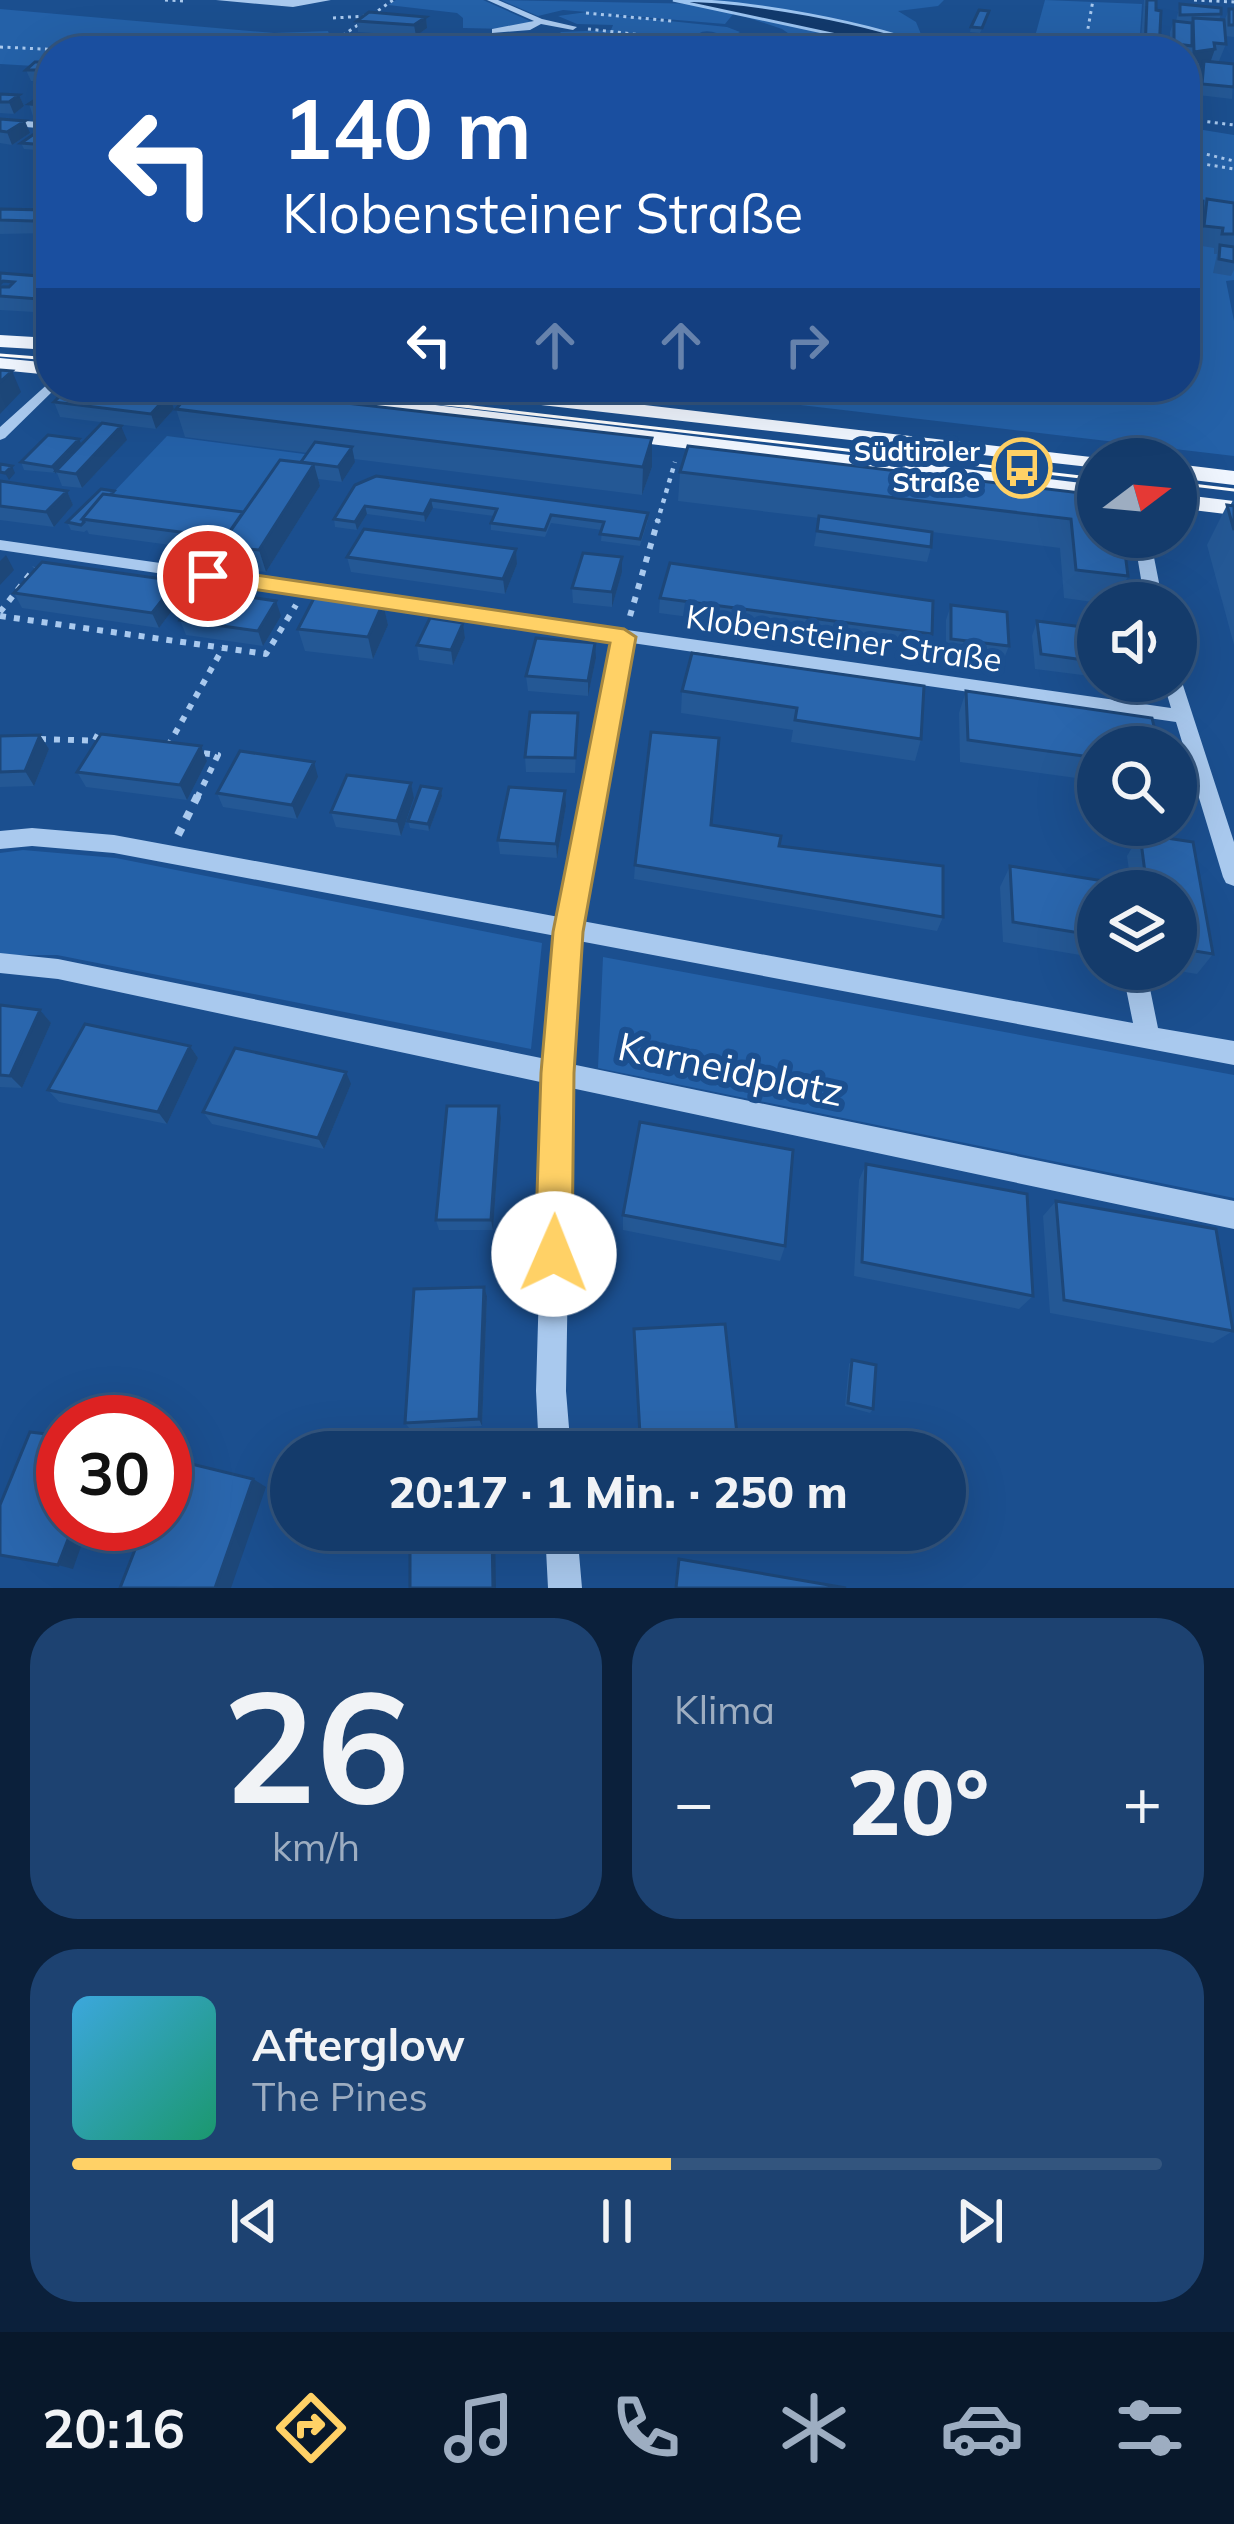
<!DOCTYPE html>
<html lang="de">
<head>
<meta charset="utf-8">
<style>
	:root { --surface:#143b6b; --page:#1d4271; --text:#f1f3f6; --muted:#9dadc1; --line:#33557e; --accent:#ffd166 }
	body { margin:0; font-family:Mulish,sans-serif; background:var(--page); color:var(--text); height:100vh; display:flex; flex-direction:column; font-size:45px; white-space:nowrap }
	* { box-sizing:border-box; margin:0 }
	p { font-size:39px; color:var(--muted) }
	.icon { flex:none; width:66px; height:66px; fill:none; stroke:currentColor; stroke-width:2; stroke-linecap:round; stroke-linejoin:round }
	.map { position:relative; height:1588px; overflow:hidden }
	.panel { display:flex; flex-direction:column; gap:30px; padding:30px; background:#0b203b; flex:1 }
	.panel>* { flex:none }
	.guide { position:absolute; left:36px; top:36px; width:1164px; height:366px; border-radius:48px; box-shadow:0 12px 48px #0002,0 0 0 3px var(--line); background:#1a4fa0; color:#fff; overflow:hidden }
	.needle { width:78px; rotate:74deg }
	.fabs { position:absolute; left:1077px; top:438px; display:grid; gap:24px }
	.fabs a { display:grid; place-items:center; width:120px; height:120px; border-radius:50%; background:var(--surface); box-shadow:0 12px 48px #0002,0 0 0 3px var(--line); font-size:60px }
	.speed { position:absolute; left:36px; top:1395px; display:flex; gap:24px; font-size:60px; font-weight:700; text-align:center }
	.speed>* { display:grid; place-content:center; width:156px; height:156px; border-radius:50%; background:var(--surface); box-shadow:0 12px 48px #0002,0 0 0 3px var(--line); line-height:1 }
	.speed .limit { border:18px solid #d22; background:#fff; color:#111 }
	.pin { position:absolute; display:grid; place-items:center; width:102px; height:102px; color:#fff; margin:-51px; border:6px solid #fff; border-radius:50%; box-shadow:0 3px 12px #0007 }
	.me { position:absolute; width:132px; margin:-66px; rotate:1deg; stroke-linejoin:round; filter:drop-shadow(0 0 9px #0008) }
	.turn { display:flex; align-items:center; gap:42px; height:252px; padding:0 48px; font-size:54px }
	.turn .icon { width:156px; height:156px; stroke-width:2.5 }
	.turn b { display:block; font-size:84px; line-height:102px }
	.lanes { display:flex; align-items:center; height:114px; padding:0 48px; background:#0003; justify-content:center; gap:60px; direction:ltr }
	.lanes .off { opacity:.35 }
	.big { font-size:90px; font-weight:800; line-height:1.1 }
	.panel .card { flex:1; display:flex; flex-direction:column; justify-content:center; gap:18px; min-width:0; padding:0 42px; border-radius:48px; background:var(--page) }
	.panel .dial { align-items:center; gap:0 }
	.dial b { font-size:156px; line-height:1 }
	.song { display:flex; align-items:center; gap:36px }
	.cover { width:144px; height:144px; border-radius:18px; background:linear-gradient(135deg,hsl(200 70% 55%),hsl(160 70% 35%)) }
	.played { height:12px; border-radius:6px; background:linear-gradient(90deg,var(--accent) 55%,var(--line) 55%) }
	.keys { display:flex; justify-content:space-around; direction:ltr }
	.heat { display:flex; justify-content:space-between; align-items:center; font-size:66px; direction:ltr }
	.panel .tiles { flex:1; display:grid; gap:30px; grid-template-columns:1fr 1fr }
	.card:last-child { grid-column:span 2 }
	.trip { position:absolute; left:270px; top:1431px; width:696px; height:120px; border-radius:60px; background:var(--surface); box-shadow:0 12px 48px #0002,0 0 0 3px var(--line); font-weight:800; line-height:120px; text-align:center }
	.tab-bar { display:flex; height:192px; justify-content:space-around; align-items:center; background:#08182b; color:var(--muted) }
	.tab-bar .icon { width:84px; height:84px }
	.tab-bar .on { color:var(--accent) }
	.tab-bar b { font-size:54px; color:var(--text) }
	.map>svg:first-child { display:block }
	.green { fill:#2461a8 }
	.water { fill:#123a6d; stroke:#9cc4f0; stroke-width:3 }
	.lines { fill:none; stroke-linecap:round; stroke-linejoin:round }
	.stream { stroke:#9cc4f0; stroke-width:4.5 }
	.path-far3 { stroke:#a9c9ee; stroke-width:3; stroke-dasharray:3 4.5; stroke-linecap:butt }
	.path-far2 { stroke:#a9c9ee; stroke-width:4.5; stroke-dasharray:4.5 6; stroke-linecap:butt }
	.path-far1 { stroke:#a9c9ee; stroke-width:6; stroke-dasharray:6 8; stroke-linecap:butt }
	.path { stroke:#a9c9ee; stroke-width:8; stroke-dasharray:8 10; stroke-linecap:butt }
	.minor { fill:#a9c9ee; fill-rule:evenodd }
	.major { fill:#f0f6ff; fill-rule:evenodd }
	.tram { stroke:#fff; stroke-width:3 }
	.wall { fill:#245895 }
	.shaded-wall { fill:#1d4779 }
	.building { fill:#2a66ad; stroke:#1d4779; stroke-width:3 }
	.route { fill:#ffd166; stroke:#a68842; stroke-width:3 }
	.labels { text-anchor:middle; stroke-width:12; stroke-linejoin:round; paint-order:stroke }
	.far-poi-label { font-size:27px; font-weight:bold; fill:#fff; stroke:#1b4f8f; text-anchor:end }
	.street-label { font-size:33px; fill:#fff; stroke:#1b4f8f }
	.near-street-label { font-size:39px; fill:#fff; stroke:#1b4f8f }
</style>
</head>
<body>
<div class="map">
<svg width="1234" height="1588" viewBox="0 0 1234 1588">
	<rect width="100%" height="100%" fill="#1b4f8f"/>
	<!-- green -->
	<path class="green" d="M396,0H483L532,22L506,29L463,28V18L457,13L388,5Z
		M501,0L705,4L911,51L810,48L782,29L734,13L725,24L593,13L727,27L740,32C724,42 711,25 698,34L718,45L777,51H51V67L0,64V9L274,33L328,31L331,40C386,43 441,45 496,44C520,43 540,53 563,45L555,39L561,32L611,30L613,25L577,24L558,16L587,12L563,10L538,16Z
		M701,0H944L938,6L898,11L916,22L925,44L873,29Z
		M1045,0L1142,4L1139,51H1031Z
		M1185,127L1234,135V280L1226,281L1234,321V456L648,387H1185Z
		M167,436L304,454L314,457L253,526L110,496Z
		M23,850L116,858L542,943L531,1049L57,955H0V853Z
		M603,957L1234,1075V1198L598,1068Z"/>
	<!-- water -->
	<path class="water" d="M673,0C747,0 872,22 941,51H911Z"/>
	<g class="lines">
		<!-- stream -->
		<path class="stream" d="M292,40L499,41L600,51"/>
		<!-- path-far3 -->
		<path class="path-far3" d="M165,0L185,1
			M1194,0L1234,2
			M586,13L672,21
			M372,15L393,0
			M333,18L367,16
			M588,29L789,51
			M0,47L86,51
			M324,48L361,23
			M324,48L341,51
			M1084,51L1093,0
			M1185,119L1234,125
			M1185,149L1234,161
			M1185,161L1234,169"/>
		<!-- path-far2 -->
		<path class="path-far2" d="M1140,452L1141,459
			M657,523L675,462"/>
		<!-- path-far1 -->
		<path class="path-far1" d="M0,612L35,568
			M0,616L266,654L296,605
			M630,616L658,520
			M40,739L104,741
			M95,740L101,728
			M168,746L223,648
			M197,798L218,755L201,753"/>
		<!-- path -->
		<path class="path" d="M178,835L198,795"/>
		<!-- minor -->
		<path class="minor" d="M216,0H331L293,7Z
			M487,0H498L542,19L577,27L573,30L541,24L530,30L492,33V29L534,21Z
			M0,119L51,123V129L0,125Z
			M0,209L51,210V216L0,215Z
			M51,381V387L56,388L5,438L0,440V427Z
			M1134,537H1150L1163,603H1145Z
			M0,540L1171,708L1163,681H1176V675L1180,676L1234,842V886L1226,883L1223,877L1176,722L632,643L582,921L1133,1023L1122,969H1146L1158,1028L1234,1041V1065L579,941L571,1064L1234,1201V1229L571,1088L566,1391L571,1452H539L536,1391L545,1083L58,979L0,973V953L58,959L546,1059L556,936L114,853L32,846L0,849V831L32,828L114,835L559,917L614,640L0,550Z
			M545,1530H577L582,1588H548Z"/>
		<!-- major -->
		<path class="major" d="M0,335L51,338V350L0,347Z
			M0,358L51,363V375L0,370Z
			M225,387H286L1098,485V499L235,393Z
			M424,387H490L1108,459H1098V468L434,393Z
			M1176,464L1234,471V485L1176,478Z
			M1176,494L1234,501V515L1176,508Z"/>
		<!-- tram -->
		<path class="tram" d="M0,355L51,359
			M298,387L1098,479
			M1176,483L1234,490"/>
	</g>
	<!-- wall -->
	<path class="wall" d="M1144,0H1156L1159,51H1140Z
		M1180,4L1221,14L1219,20L1226,44L1219,61H1210L1234,64L1232,99L1198,95V92L1197,96L1185,95V60H1188V57H1185V51H1170V32L1174,21H1176Z
		M1229,9H1234V37L1225,36V19Z
		M988,16L980,33L970,32L971,27Z
		M426,17L427,28L416,36L358,32L357,21Z
		M51,62V82L31,81L26,70Z
		M0,94L19,95L24,106L14,114L0,113Z
		M51,94V117L33,116L29,104Z
		M0,119L30,133L12,145L0,143Z
		M51,131L50,151L24,149L21,143Z
		M1185,198L1202,212L1207,199L1234,203V270L1231,276L1213,273L1217,254H1214V248L1196,245L1197,239L1190,238L1189,225L1185,224Z
		M0,209L44,210L48,219L51,220V233L0,234Z
		M0,273L44,285L39,289L51,287V313L0,310V287H10L14,282Z
		M169,394L174,409L156,429L60,417L54,402Z
		M176,409L652,438V467L642,495L354,459L355,462L342,482L318,479L320,486L266,572L227,568L222,552L89,534L87,530L84,532L71,530L67,522L114,491L116,496L243,512L301,462L308,453L185,437Z
		M127,440L82,488L62,486L57,473L24,470L21,462L81,444Z
		M680,472L1098,495L1128,576L1116,603H1100L1064,598L1060,548L932,532L931,547L927,562L814,546L819,518L678,501Z
		M0,481L67,491L73,505L54,527L0,520Z
		M355,485L648,520L640,546L601,541L602,530L551,523L545,537L491,530V523L494,516L433,508L425,522L367,514L357,530L335,527L334,519Z
		M1233,500L1234,501V645L1207,545L1227,505L1230,506Z
		M516,549L517,564L505,594L351,572L347,557Z
		M622,557V572L612,607L573,603L572,588Z
		M177,581L183,596L159,628L22,608L14,593Z
		M660,598L932,634L928,649L659,613Z
		M383,603L388,625L373,659L305,651L298,629Z
		M951,605L1009,646L1003,661L946,654V620Z
		M281,616L263,646L186,635L180,620Z
		M1037,621L1098,629V677L1035,669L1032,636Z
		M463,623L465,638L453,665L419,660L417,645Z
		M692,653L921,739L915,761L791,742L793,730L681,713L682,691Z
		M596,658L588,696L528,691L526,676Z
		M966,691L1098,747V815L1091,780L960,762L959,713Z
		M578,713L575,773L526,772L525,757Z
		M40,735L49,749L34,786L0,787V736Z
		M201,746L207,761L187,800L86,787L77,772Z
		M318,777L297,819L223,807L217,793Z
		M411,783L414,798L401,836L336,827L331,812Z
		M441,789L442,796L429,831L410,828L408,821Z
		M565,791L566,806L557,858L500,854L498,840Z
		M711,825L779,846L943,917L937,931L634,879L635,865Z
		M1100,825H1168L1162,834L1101,828Z
		M1140,834L1193,842L1213,954L1197,974L1167,969H1176V891H1098V958L1003,942L1000,887L1010,866L1131,885L1127,856Z
		M0,1005L40,1010L51,1023L22,1088L0,1087Z
		M190,1046L198,1058L167,1124L59,1102L48,1090Z
		M351,1084L324,1149L212,1124L203,1112Z
		M501,1118L493,1230H439L436,1220Z
		M866,1164L1033,1296L1019,1309L854,1276L859,1180Z
		M1056,1201L1233,1331L1213,1343L1050,1313L1043,1216Z
		M623,1215L785,1246L780,1261L623,1230Z
		M484,1287L487,1296L482,1426L410,1429L405,1423Z
		M634,1329L739,1452H640Z
		M852,1360L873,1409L870,1413L845,1406L849,1364Z
		M645,1530H744L742,1533L645,1539Z"/>
	<!-- shaded-wall -->
	<path class="shaded-wall" d="M426,17L427,28L416,36L414,25Z
		M1215,49L1209,66L1204,61L1202,67L1188,69L1194,52Z
		M19,95L24,106L14,114L9,102Z
		M25,121L30,133L12,145L7,132Z
		M44,210L49,223L37,226L40,233L38,234L33,221Z
		M12,371L21,392L0,414V382Z
		M169,394L174,409L156,429L151,414Z
		M121,426L127,440L82,488L76,474Z
		M652,438V467L642,495L643,467Z
		M79,439L82,446L56,471V474L52,467Z
		M352,447L355,462L342,482L338,467Z
		M314,464L320,486L266,572L259,550Z
		M12,466L15,473L9,480L5,473Z
		M67,491L73,505L54,527L46,512Z
		M431,500L433,508L425,522L424,514Z
		M365,506L367,514L357,530L355,522Z
		M516,549L517,564L505,594L503,579Z
		M6,555L14,570L0,585V561Z
		M622,557V572L612,607V592Z
		M177,581L183,596L159,628L152,613Z
		M276,601L281,616L263,646L258,631Z
		M383,603L388,625L373,659L368,637Z
		M463,623L465,638L453,665L451,650Z
		M595,643L596,658L588,696V681Z
		M40,735L49,749L34,786L25,771Z
		M201,746L207,761L187,800L180,785Z
		M314,762L318,777L297,819L292,805Z
		M411,783L414,798L401,836L397,821Z
		M441,789L442,796L429,831L428,824Z
		M565,791L566,806L557,858L556,844Z
		M40,1010L51,1023L22,1088L10,1076Z
		M190,1046L198,1058L167,1124L158,1112Z
		M346,1072L351,1084L324,1149L318,1138Z
		M499,1106L501,1118L493,1230L491,1220Z
		M484,1287L487,1296L482,1426L479,1419Z
		M253,1479L266,1487L231,1588H215Z
		M74,1524H89L73,1569L58,1565Z
		M492,1530H495L496,1588H493Z"/>
	<!-- building -->
	<path class="building" d="M1147,0H1156V10L1161,11L1159,51H1145Z
		M1180,4L1221,8V14L1180,15Z
		M1229,9H1234V25H1229Z
		M979,10L989,11L982,28L971,27Z
		M369,12L426,17L414,25L357,21Z
		M1193,18L1224,20L1226,44L1214,43L1215,49L1194,52Z
		M1174,21L1192,23V46L1184,45V51H1174Z
		M1185,60L1200,62L1201,85L1185,83Z
		M1204,61L1234,64V87L1202,84Z
		M35,62H51V70H26Z
		M0,94L19,95L9,102H0Z
		M44,94H51V106L29,104Z
		M0,119L25,121L7,132L0,131Z
		M40,130L51,131V142L47,145L21,143Z
		M1185,198L1203,201L1202,226L1195,225L1194,211L1185,210Z
		M1207,199L1234,203V234H1222L1223,228L1204,226Z
		M0,209L44,210L33,221L0,220Z
		M44,219L51,220V226H37Z
		M1220,245L1234,247V262L1219,259Z
		M0,273L51,277V285H44L38,290L51,287V300L0,296V287H9L14,282L3,281L0,284Z
		M0,370L12,371L0,382Z
		M69,387H106L169,394L151,414L54,402Z
		M195,387H207L652,438L643,467L176,409Z
		M102,423L121,426L76,474L56,471Z
		M48,435L79,439L52,467L21,462Z
		M315,442L352,447L338,467L301,462Z
		M688,446L1098,495V537H1123L1128,576L1076,570L1071,519L680,472Z
		M280,460L314,464L259,550L220,546Z
		M0,464L12,466L5,473L0,472Z
		M376,476L648,513L640,539L600,534L604,522L551,515L545,530L491,523L497,509L431,500L424,514L365,506L355,522L334,519L355,485Z
		M0,481L67,491L46,512L0,506Z
		M101,489L114,491L110,495L103,494L82,519L84,522L81,525L67,522Z
		M103,494L243,512L225,538L82,519Z
		M1227,505L1234,506V530Z
		M819,516L932,532L931,547L817,531Z
		M364,529L516,549L503,579L347,557Z
		M583,553L622,557L612,592L572,588Z
		M42,562L177,581L152,613L14,593Z
		M670,563L933,601L932,634L660,598Z
		M200,590L276,601L258,631L180,620Z
		M315,596L383,603L368,637L298,629Z
		M951,605L1007,612L1009,646L951,639Z
		M430,618L463,623L451,650L417,645Z
		M1037,621L1098,629V662L1041,654Z
		M536,638L595,643L588,681L526,676Z
		M692,653L924,686L921,739L795,720L797,708L682,691Z
		M966,691L1152,718L1159,747H1098V758L968,740Z
		M530,712L578,713L575,758L525,757Z
		M651,732L719,738L711,825L781,836L779,846L943,866V917L635,865Z
		M101,734L201,746L180,785L77,772Z
		M40,735L25,771L0,772V736Z
		M240,751L314,762L292,805L217,793Z
		M347,775L411,783L397,821L331,812Z
		M421,786L441,789L428,824L408,821Z
		M509,787L565,791L556,844L498,840Z
		M1140,834L1193,842L1213,954L1176,948V891H1098V936L1013,922L1010,866L1147,888Z
		M0,1005L40,1010L10,1076L0,1075Z
		M85,1024L190,1046L158,1112L48,1090Z
		M235,1048L346,1072L318,1138L203,1112Z
		M447,1106H499L491,1220H436Z
		M640,1122L793,1150L785,1246L623,1215Z
		M866,1164L1027,1194L1033,1296L862,1262Z
		M1056,1201L1216,1229L1233,1331L1064,1300Z
		M484,1287L479,1419L405,1423L414,1289Z
		M725,1324L739,1452H641L634,1329Z
		M852,1360L876,1365L873,1409L848,1403Z
		M30,1432L63,1436V1524H74L58,1565L0,1555V1505Z
		M171,1459L253,1479L215,1588H120L145,1524H165V1473Z
		M410,1530H492L493,1588H410Z
		M646,1530H692L646,1533Z
		M679,1559L846,1588H676Z"/>
	<!-- route -->
	<path class="route" d="M208,568L624,629L636,637L583,932L574,1073L572,1254L567,1267L554,1273L541,1267L535,1254L541,1073L553,932L610,643L200,581V571Z"/>
	<!-- icons -->
	<defs>
		<symbol id="bus-ring" viewBox="-11 -11 22 22"><circle r="9.5" fill="#1b4f8f" stroke="#ffd166" stroke-width="1.5"/><path d="M-5-6H5V4H4V6H2V4H-2V6H-4V4H-5ZM-3.5-4V0h7V-4ZM-3.5 1.2v1.5H-2V1.2ZM2 1.2v1.5H3.5V1.2Z" fill="#ffd166"/></symbol>
	</defs>
	<g fill-rule="evenodd">
		<use href="#bus-ring" x="989" y="435" width="66" height="66"/>
	</g>
	<g class="labels">
		<!-- far-poi labels -->
		<g class="far-poi-label">
			<text x="980" y="461">Südtiroler<tspan x="980" dy="31">Straße</tspan></text>
		</g>
		<!-- street labels -->
		<g class="street-label">
			<text transform="translate(844 638) rotate(8)" y="12">Klobensteiner Straße</text>
		</g>
		<!-- near-street labels -->
		<g class="near-street-label">
			<text transform="translate(731 1069) rotate(12)" y="14">Karneidplatz</text>
		</g>
	</g>
</svg>
<div class="fabs">
<a><svg class="needle" viewBox="-14 -14 28 28"><path d="M0-13l5 13h-10z" fill="#e53935"/><path d="M0 13l5-13h-10z" fill="#9dadc1"/></svg></a>
<a><svg class="icon" aria-label="sound" viewBox="0 0 24 24"><path d="M4 9h4l5-4v14l-5-4H4zM17 9q2 3 0 6"/></svg></a>
<a><svg class="icon" aria-label="search" viewBox="0 0 24 24"><circle cx="10" cy="10" r="6"/><path d="M15 15l6 6"/></svg></a>
<a><svg class="icon" aria-label="layers" viewBox="0 0 24 24"><path d="M12 4l9 5-9 5-9-5zM3 14l9 5 9-5"/></svg></a>
</div>
<div class="speed"><div class="limit">30</div></div>
<div class="pin" style="left:208px;top:576px;background:#d93025"><svg class="icon" aria-label="arrive" viewBox="0 0 24 24"><path d="M6 21V4h12l-3 4 3 4H6"/></svg></div>
<svg class="me" style="left:554px;top:1254px" viewBox="-20 -20 40 40"><circle r="19" fill="#fff"/><path d="M0-13L10 11 0 6-10 11z" fill="#ffd166"/></svg>
<div class="trip">20:17 · 1 Min. · 250 m</div>
<div class="guide">
<div class="turn"><svg class="icon" aria-label="left" viewBox="0 0 24 24"><path d="M17 20v-9H6M10 6l-5 5 5 5"/></svg><div><b>140 m</b>Klobensteiner Straße</div></div>
<div class="lanes"><svg class="icon" aria-label="left" viewBox="0 0 24 24"><path d="M17 20v-9H6M10 6l-5 5 5 5"/></svg><svg class="icon off" aria-label="ahead" viewBox="0 0 24 24"><path d="M12 20V5M6 11l6-6 6 6"/></svg><svg class="icon off" aria-label="ahead" viewBox="0 0 24 24"><path d="M12 20V5M6 11l6-6 6 6"/></svg><svg class="icon off" aria-label="right" viewBox="0 0 24 24"><path d="M7 20v-9h11M14 6l5 5-5 5"/></svg></div>
</div>
</div>
<section class="panel">
<div class="tiles">
<div class="card dial"><b>26</b><p>km/h</p></div>
<div class="card"><p>Klima</p>
<div class="heat"><a>−</a><b class="big">20°</b><a>+</a></div>
</div>
<div class="card">
<div class="song"><i class="cover"></i><div><b>Afterglow</b><p>The Pines</p></div></div>
<div class="played"></div>
<div class="keys"><svg class="icon" aria-label="previous" viewBox="0 0 24 24"><path d="M18 5L8 12l10 7zM5 5v14"/></svg><svg class="icon" aria-label="pause" viewBox="0 0 24 24"><path d="M8 5v14M16 5v14"/></svg><svg class="icon" aria-label="next" viewBox="0 0 24 24"><path d="M6 5l10 7-10 7zM19 5v14"/></svg></div>
</div>
</div>
</section>
<nav class="tab-bar">
<b>20:16</b>
<svg class="icon on" aria-label="directions" viewBox="0 0 24 24"><path d="M12 3l9 9-9 9-9-9zM9 14v-3h6M13 9l2 2-2 2"/></svg>
<svg class="icon" aria-label="music" viewBox="0 0 24 24"><path d="M9 18V5l10-2v13"/><circle cx="6" cy="18" r="3"/><circle cx="16" cy="16" r="3"/></svg>
<svg class="icon" aria-label="phone" viewBox="0 0 24 24"><path d="M5 4h4l2 5-3 2q2 4 5 5l2-3 5 2v4C11 20 4 13 5 4z"/></svg>
<svg class="icon" aria-label="climate" viewBox="0 0 24 24"><path d="M12 3v18M4 7l16 10M4 17L20 7"/></svg>
<svg class="icon" aria-label="car" viewBox="0 0 24 24"><path d="M5 17H2v-5l4-1 3-4h7l3 4 3 1v5h-3M9 17h6M6 11h13"/><circle cx="7" cy="17" r="2"/><circle cx="17" cy="17" r="2"/></svg>
<svg class="icon" aria-label="filters" viewBox="0 0 24 24"><path d="M4 7h16M4 17h16"/><circle cx="9" cy="7" r="2"/><circle cx="15" cy="17" r="2"/></svg>
</nav>
</body>
</html>
